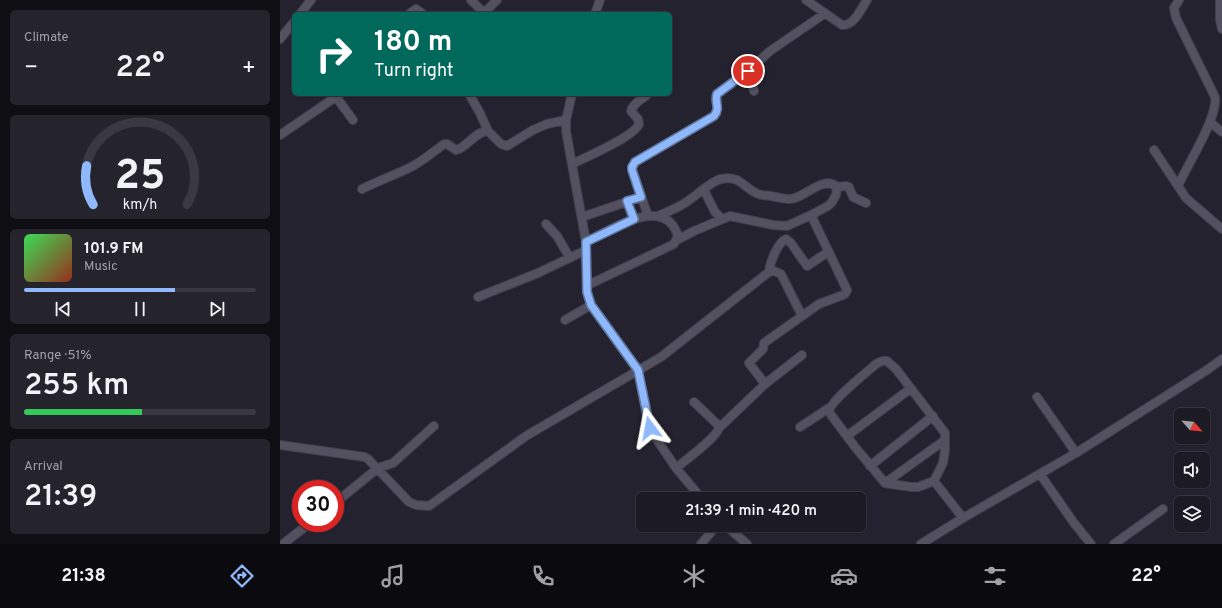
<!DOCTYPE html>
<html lang="en">
<head>
<meta charset="utf-8">
<style>
	:root { --surface:#1c1a23; --page:#25232b; --text:#f1f3f6; --muted:#a0a1a6; --line:#3a3841; --accent:#8fb8fd }
	body { margin:0; font-family:Overpass,sans-serif; background:var(--page); color:var(--text); height:100vh; display:flex; flex-direction:column; font-size:15px; white-space:nowrap }
	* { box-sizing:border-box; margin:0 }
	p { font-size:13px; color:var(--muted) }
	.icon { flex:none; width:22px; height:22px; fill:none; stroke:currentColor; stroke-width:2; stroke-linecap:round; stroke-linejoin:round }
	.map { position:relative; flex:1; overflow:hidden }
	.sheet { display:flex; flex-direction:column; gap:10px; padding:10px; background:#0f0e13; width:280px }
	.sheet>* { flex:none }
	.hud { position:absolute; left:12px; top:12px; width:380px; height:84px; border-radius:6px; box-shadow:0 1px 3px #0004,0 0 0 1px var(--line); background:#00695c; color:#fff; overflow:hidden }
	.needle { width:26px; rotate:117deg }
	.fabs { position:absolute; left:894px; top:408px; display:grid; gap:8px }
	.fabs a { display:grid; place-items:center; width:36px; height:36px; border-radius:6px; background:var(--surface); box-shadow:0 1px 3px #0004,0 0 0 1px var(--line); font-size:20px }
	.speed { position:absolute; left:12px; top:480px; display:flex; gap:8px; font-size:20px; font-weight:700; text-align:center }
	.speed>* { display:grid; place-content:center; width:52px; height:52px; border-radius:50%; background:var(--surface); box-shadow:0 1px 3px #0004,0 0 0 1px var(--line); line-height:1 }
	.speed .limit { border:6px solid #d22; background:#fff; color:#111 }
	.pin { position:absolute; display:grid; place-items:center; width:34px; height:34px; color:#fff; margin:-17px; border:2px solid #fff; border-radius:50%; box-shadow:0 1px 4px #0007 }
	.me { position:absolute; width:44px; margin:-22px; rotate:347deg; stroke-linejoin:round; filter:drop-shadow(0 0 3px #0008) }
	.turn { display:flex; align-items:center; gap:14px; height:84px; padding:0 16px; font-size:18px }
	.turn .icon { width:52px; height:52px; stroke-width:2.5 }
	.turn b { display:block; font-size:28px; line-height:34px }
	.big { font-size:30px; font-weight:600; line-height:1.1 }
	.sheet .widget { flex:1; display:flex; flex-direction:column; justify-content:center; gap:6px; min-width:0; padding:0 14px; border-radius:6px; background:var(--page) }
	.sheet .dial { align-items:center; gap:0 }
	.dial svg { height:104px; overflow:visible; fill:none; stroke:var(--line); stroke-width:7; stroke-linecap:round; text-anchor:middle }
	.dial text { fill:var(--text); stroke:none }
	.song { display:flex; align-items:center; gap:12px }
	.cover { width:48px; height:48px; border-radius:6px; background:linear-gradient(135deg,hsl(130 70% 55%),hsl(10 70% 35%)) }
	.played { height:4px; border-radius:2px; background:linear-gradient(90deg,var(--accent) 65%,var(--line) 65%) }
	.keys { display:flex; justify-content:space-around; direction:ltr }
	.heat { display:flex; justify-content:space-between; align-items:center; font-size:22px; direction:ltr }
	.charge { height:6px; border-radius:3px; background:linear-gradient(90deg,#34c759 51%,var(--line) 0) }
	.trip { position:absolute; left:356px; top:492px; width:230px; height:40px; border-radius:6px; background:var(--surface); box-shadow:0 1px 3px #0004,0 0 0 1px var(--line); font-weight:600; line-height:40px; text-align:center }
	.menu { display:flex; height:64px; justify-content:space-around; align-items:center; background:#0b0a0e; color:var(--muted) }
	.menu .icon { width:28px; height:28px }
	.menu .on { color:var(--accent) }
	.menu b { font-size:18px; color:var(--text) }
	main { display:flex; flex:1; min-height:0 }
	.map>svg:first-child { display:block }
	.lines { fill:none; stroke-linecap:round; stroke-linejoin:round }
	.minor-casing { stroke:#403f49; stroke-width:10 }
	.minor { stroke:#53515f; stroke-width:8 }
	.route-casing { stroke:#5d78a4; stroke-width:10 }
	.route { stroke:#8fb8fd; stroke-width:7 }
</style>
</head>
<body>
<main>
<section class="sheet">
<div class="widget"><p>Climate</p>
<div class="heat"><a>−</a><b class="big">22°</b><a>+</a></div>
</div>
<div class="widget dial"><svg viewBox="0 0 100 80">
<path d="M14 69A42 42 0 1 1 86 69"/>
<path d="M14 69A42 42 0 0 1 9 39" stroke="#8fb8fd"/>
<text x="50" y="56" font-size="32" font-weight="700">25</text>
<text x="50" y="72" font-size="11">km/h</text>
</svg></div>
<div class="widget">
<div class="song"><i class="cover"></i><div><b>101.9 FM</b><p>Music</p></div></div>
<div class="played"></div>
<div class="keys"><svg class="icon" aria-label="previous" viewBox="0 0 24 24"><path d="M18 5L8 12l10 7zM5 5v14"/></svg><svg class="icon" aria-label="pause" viewBox="0 0 24 24"><path d="M8 5v14M16 5v14"/></svg><svg class="icon" aria-label="next" viewBox="0 0 24 24"><path d="M6 5l10 7-10 7zM19 5v14"/></svg></div>
</div>
<div class="widget"><p>Range · 51%</p><b class="big">255 km</b><div class="charge"></div></div>
<div class="widget"><p>Arrival</p><b class="big">21:39</b></div>
</section>
<div class="map">
<svg width="942" height="544" viewBox="0 0 942 544">
	<rect width="100%" height="100%" fill="#25222f"/>
	<g class="lines">
		<defs>
			<path id="minor" d="M191,0L204,13
				M526,0L562,25C574,26 581,9 587,0
				M899,0L894,8L896,18L935,97C938,118 907,165 898,186L906,198L942,229
				M940,0V20L942,29
				M20,14L31,0
				M129,14L136,9L143,14
				M205,14L204,13L217,0
				M315,14L320,0
				M0,39L14,22
				M468,71L474,91
				M189,94L200,113L208,131
				M292,94L286,120V131L306,242L307,292L311,305L358,370L369,428L396,468L422,499
				M56,97L73,120
				M930,122L942,132
				M0,135L60,94
				M874,150L898,186
				M292,164C306,157 354,137 359,124L358,119L351,111C353,104 360,100 366,96
				M557,187L566,186L569,187L573,197L586,203
				M82,189C98,181 115,175 131,167C143,161 153,152 164,144H167L176,150L179,149C189,144 197,131 208,131L221,144L227,146L253,130L267,124L286,120
				M424,190L435,212L442,219
				M347,201L353,219
				M368,216L352,169L355,162L434,116C441,108 434,102 437,94L468,71L490,51L544,14
				M378,216C387,212 397,208 405,203C415,197 431,181 441,179C460,175 463,187 476,193C481,196 486,195 491,196C497,197 503,199 509,199C523,200 543,174 557,187L556,195L552,202L548,206L531,215L507,226L493,225L450,216L414,231L397,240
				M302,217L361,197
				M266,224L277,236L290,258
				M306,242C331,229 385,194 398,236L394,244L308,285
				M489,272C490,263 497,243 506,239L511,243L527,266L548,252
				M198,297L258,273L306,250
				M285,320L311,305
				M485,384L469,363L483,349L484,343L539,304L563,295L565,294L567,290L531,215
				M757,397L796,453
				M520,427L549,408
				M439,428L485,384L522,355
				M567,436L630,389
				M0,445L85,457L88,459L129,502L136,505L149,506L246,436L381,357L489,272L494,271L501,274L522,316
				M590,466L653,416
				M396,468C406,460 436,438 439,428L438,425L414,402
				M760,474L794,523L811,544
				M654,481L638,487H631L605,483L575,447L549,412C549,402 587,372 596,364L602,361H607L616,369L665,433V450L663,463L654,481L683,518
				M605,483L665,440
				M55,503L98,468L113,463L154,426
				M445,525L467,544
				M3,544L30,523
				M421,544L437,525
				M641,544L683,518L796,453L927,370L942,359
				M834,544L883,509"/>
		</defs>
		<!-- minor casing -->
		<use href="#minor" class="minor-casing"/>
		<!-- minor -->
		<use href="#minor" class="minor"/>
	</g>
	<g class="lines">
		<defs>
			<path id="route" d="M370,428L358,370L311,305L307,292L306,242L354,219L347,201L361,197L352,170V167L355,162L434,116C441,108 434,102 437,94L468,71"/>
		</defs>
		<!-- route casing -->
		<use href="#route" class="route-casing"/>
		<!-- route -->
		<use href="#route" class="route"/>
	</g>
</svg>
<div class="fabs">
<a><svg class="needle" viewBox="-14 -14 28 28"><path d="M0-13l5 13h-10z" fill="#e53935"/><path d="M0 13l5-13h-10z" fill="#a0a1a6"/></svg></a>
<a><svg class="icon" aria-label="sound" viewBox="0 0 24 24"><path d="M4 9h4l5-4v14l-5-4H4zM17 9q2 3 0 6"/></svg></a>
<a><svg class="icon" aria-label="layers" viewBox="0 0 24 24"><path d="M12 4l9 5-9 5-9-5zM3 14l9 5 9-5"/></svg></a>
</div>
<div class="speed"><div class="limit">30</div></div>
<div class="pin" style="left:468px;top:71px;background:#d93025"><svg class="icon" aria-label="arrive" viewBox="0 0 24 24"><path d="M6 21V4h12l-3 4 3 4H6"/></svg></div>
<svg class="me" style="left:370px;top:428px" viewBox="-20 -20 40 40"><path d="M0-17L14 15 0 8-14 15z" fill="#8fb8fd" stroke="#fff" stroke-width="4"/></svg>
<div class="trip">21:39 · 1 min · 420 m</div>
<div class="hud">
<div class="turn"><svg class="icon" aria-label="right" viewBox="0 0 24 24"><path d="M7 20v-9h11M14 6l5 5-5 5"/></svg><div><b>180 m</b>Turn right</div></div>
</div>
</div>
</main>
<nav class="menu">
<b>21:38</b>
<svg class="icon on" aria-label="directions" viewBox="0 0 24 24"><path d="M12 3l9 9-9 9-9-9zM9 14v-3h6M13 9l2 2-2 2"/></svg>
<svg class="icon" aria-label="music" viewBox="0 0 24 24"><path d="M9 18V5l10-2v13"/><circle cx="6" cy="18" r="3"/><circle cx="16" cy="16" r="3"/></svg>
<svg class="icon" aria-label="phone" viewBox="0 0 24 24"><path d="M5 4h4l2 5-3 2q2 4 5 5l2-3 5 2v4C11 20 4 13 5 4z"/></svg>
<svg class="icon" aria-label="climate" viewBox="0 0 24 24"><path d="M12 3v18M4 7l16 10M4 17L20 7"/></svg>
<svg class="icon" aria-label="car" viewBox="0 0 24 24"><path d="M5 17H2v-5l4-1 3-4h7l3 4 3 1v5h-3M9 17h6M6 11h13"/><circle cx="7" cy="17" r="2"/><circle cx="17" cy="17" r="2"/></svg>
<svg class="icon" aria-label="filters" viewBox="0 0 24 24"><path d="M4 7h16M4 17h16"/><circle cx="9" cy="7" r="2"/><circle cx="15" cy="17" r="2"/></svg>
<b>22°</b>
</nav>
</body>
</html>
